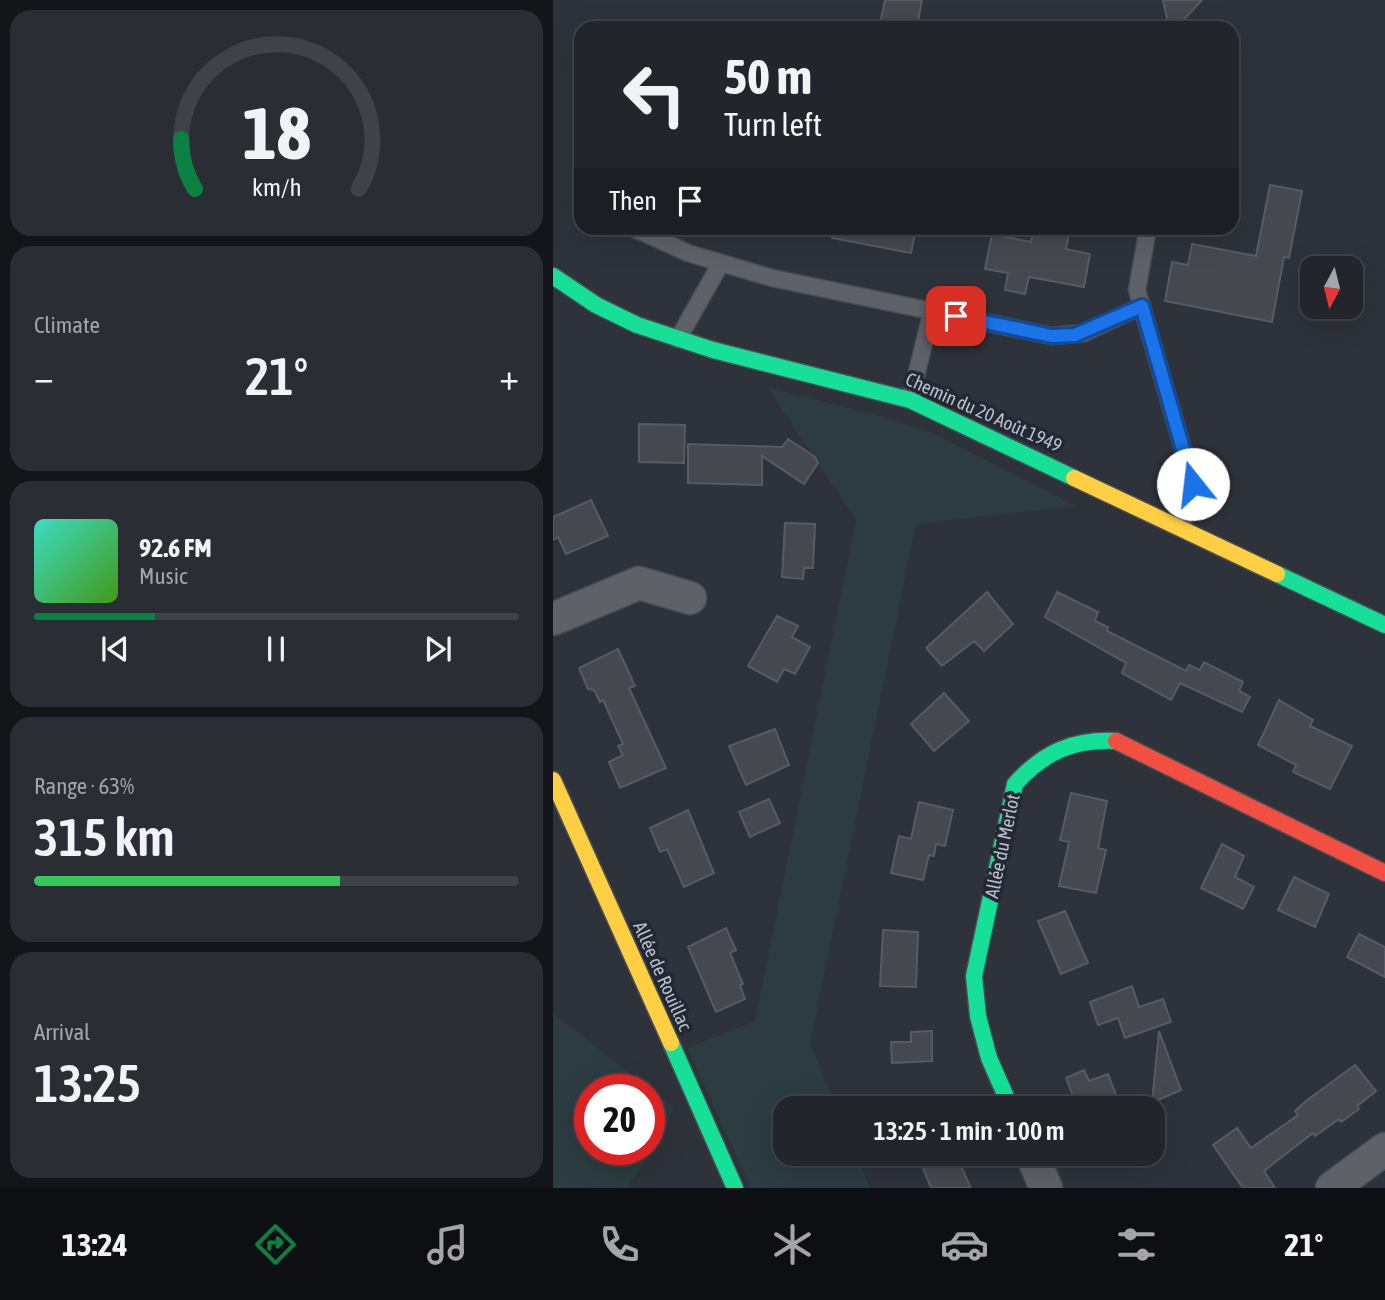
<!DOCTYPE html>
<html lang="en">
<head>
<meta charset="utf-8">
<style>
	:root { --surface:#22262c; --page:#2a2e34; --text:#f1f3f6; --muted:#a2a5a9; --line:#3f4348; --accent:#0b8043 }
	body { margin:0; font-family:"Asap Condensed",sans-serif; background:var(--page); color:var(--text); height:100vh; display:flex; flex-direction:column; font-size:26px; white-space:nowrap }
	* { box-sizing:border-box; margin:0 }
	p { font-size:23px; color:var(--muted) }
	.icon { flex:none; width:38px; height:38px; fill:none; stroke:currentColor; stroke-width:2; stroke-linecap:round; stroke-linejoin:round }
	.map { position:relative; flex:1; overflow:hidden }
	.sheet { display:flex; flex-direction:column; gap:10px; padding:10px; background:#131518; width:553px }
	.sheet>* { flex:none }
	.hud { position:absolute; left:21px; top:21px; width:665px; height:214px; border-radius:21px; box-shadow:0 7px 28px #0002,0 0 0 2px var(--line); background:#22262c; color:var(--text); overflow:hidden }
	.needle { width:46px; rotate:187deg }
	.controls { position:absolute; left:747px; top:256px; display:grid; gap:14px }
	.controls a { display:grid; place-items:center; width:63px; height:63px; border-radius:14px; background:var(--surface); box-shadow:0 7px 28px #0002,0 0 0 2px var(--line); font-size:35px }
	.speed { position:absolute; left:21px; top:1074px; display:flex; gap:14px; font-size:35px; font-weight:700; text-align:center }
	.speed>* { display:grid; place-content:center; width:91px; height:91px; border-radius:50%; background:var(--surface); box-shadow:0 7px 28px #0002,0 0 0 2px var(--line); line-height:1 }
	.speed .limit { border:10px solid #d22; background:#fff; color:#111 }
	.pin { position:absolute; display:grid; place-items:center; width:60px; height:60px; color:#fff; margin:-30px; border-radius:14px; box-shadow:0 4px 10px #0006 }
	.me { position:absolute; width:77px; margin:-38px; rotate:344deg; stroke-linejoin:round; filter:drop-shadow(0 0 5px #0008) }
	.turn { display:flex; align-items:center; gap:24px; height:147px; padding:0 35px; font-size:32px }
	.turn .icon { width:91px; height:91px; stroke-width:2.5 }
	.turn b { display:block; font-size:49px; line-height:60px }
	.then { display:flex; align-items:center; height:66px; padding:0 35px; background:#0003; gap:14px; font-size:26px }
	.big { font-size:52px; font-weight:600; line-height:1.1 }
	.sheet .card { flex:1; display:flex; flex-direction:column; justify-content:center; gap:10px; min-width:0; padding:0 24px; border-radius:21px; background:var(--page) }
	.sheet .dial { align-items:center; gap:0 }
	.dial svg { height:182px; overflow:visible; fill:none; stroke:var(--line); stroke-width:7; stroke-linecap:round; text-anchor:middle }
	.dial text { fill:var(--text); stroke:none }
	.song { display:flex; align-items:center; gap:21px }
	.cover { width:84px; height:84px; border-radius:10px; background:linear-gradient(135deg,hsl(170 70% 55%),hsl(100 70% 35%)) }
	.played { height:7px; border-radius:4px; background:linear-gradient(90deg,var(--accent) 25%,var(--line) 25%) }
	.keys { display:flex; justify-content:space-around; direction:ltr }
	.heat { display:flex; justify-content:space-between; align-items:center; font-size:38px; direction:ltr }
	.charge { height:10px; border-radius:5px; background:linear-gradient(90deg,#34c759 63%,var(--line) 0) }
	.trip { position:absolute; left:220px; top:1096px; width:392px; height:70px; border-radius:21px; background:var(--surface); box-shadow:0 7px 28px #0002,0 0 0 2px var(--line); font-weight:600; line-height:70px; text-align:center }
	.dock { display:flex; height:112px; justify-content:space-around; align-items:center; background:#0e0f12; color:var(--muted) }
	.dock .icon { width:49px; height:49px }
	.dock .on { color:var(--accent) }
	.dock b { font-size:32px; color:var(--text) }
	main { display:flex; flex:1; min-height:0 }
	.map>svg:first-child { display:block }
	.green { fill:#2c3c40; fill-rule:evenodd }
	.building { fill:#45494f; stroke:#575a62; stroke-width:2 }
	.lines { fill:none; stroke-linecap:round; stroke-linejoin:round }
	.lane-casing { stroke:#4a4d53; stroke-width:19 }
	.street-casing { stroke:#4a4d53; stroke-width:35 }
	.fast-casing { stroke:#4a4d53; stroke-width:19 }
	.slow-casing { stroke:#4a4d53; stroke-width:19 }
	.jam-casing { stroke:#4a4d53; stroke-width:19 }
	.lane { stroke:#5e6168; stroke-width:16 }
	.street { stroke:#5e6168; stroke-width:32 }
	.fast { stroke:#16e098; stroke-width:16 }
	.slow { stroke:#ffcf43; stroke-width:16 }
	.jam { stroke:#f24e42; stroke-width:16 }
	.route-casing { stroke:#114b97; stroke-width:18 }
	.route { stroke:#1a73e8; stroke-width:12 }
	.labels { text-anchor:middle; stroke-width:7; stroke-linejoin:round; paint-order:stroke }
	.street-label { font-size:19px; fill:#babfca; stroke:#222835 }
</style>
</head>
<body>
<main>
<section class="sheet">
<div class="card dial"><svg viewBox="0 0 100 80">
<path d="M14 69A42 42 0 1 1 86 69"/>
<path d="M14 69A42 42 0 0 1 8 47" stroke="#0b8043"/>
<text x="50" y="56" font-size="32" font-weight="700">18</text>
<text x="50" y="72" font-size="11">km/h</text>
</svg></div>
<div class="card"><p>Climate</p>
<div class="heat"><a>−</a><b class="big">21°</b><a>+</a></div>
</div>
<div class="card">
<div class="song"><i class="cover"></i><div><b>92.6 FM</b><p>Music</p></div></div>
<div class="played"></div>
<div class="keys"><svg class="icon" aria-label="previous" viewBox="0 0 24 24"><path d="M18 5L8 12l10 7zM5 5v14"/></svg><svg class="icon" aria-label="pause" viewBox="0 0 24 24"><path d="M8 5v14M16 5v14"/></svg><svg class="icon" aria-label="next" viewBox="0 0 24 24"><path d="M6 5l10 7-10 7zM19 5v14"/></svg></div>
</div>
<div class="card"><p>Range · 63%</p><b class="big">315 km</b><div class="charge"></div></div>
<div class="card"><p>Arrival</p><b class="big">13:25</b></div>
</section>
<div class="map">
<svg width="832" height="1188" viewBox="0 0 832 1188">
	<rect width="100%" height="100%" fill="#2e323a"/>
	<!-- green -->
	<path class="green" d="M214,387L327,416L382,434L523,506L363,524L257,1044L284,1108H233V1153H303L317,1188H198L134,1048L202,1021L303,520Z
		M0,1013L121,1108L106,1140L74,1188H0ZM37,1090H96V1150H37Z"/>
	<!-- building -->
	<path class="building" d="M332,0H369L364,28H326Z
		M610,0H649L623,28H616Z
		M717,185L749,191L736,258L731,257L719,322L612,301L619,262L635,265L639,244L703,256Z
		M280,228H363L358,253L279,238Z
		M481,228H517L513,249L537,254L531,287L476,277L472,294L452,290L455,273L432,269L439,234L478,242Z
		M86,424L132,425L131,463L86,462Z
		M235,439L262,457L265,463L251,484L209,456V485L135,483V444L229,447Z
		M38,500L55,536L13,554L5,537L0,540V517Z
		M232,523L262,524L260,568H251L250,579L229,577Z
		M434,592L460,624L431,651L421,641L389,666L373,648Z
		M504,592L545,612L542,621L555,627L554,631L633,671L636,665L647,670L651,662L690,682L686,691L697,697L689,712L627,683L618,700L569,673L573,663L492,617Z
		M224,616L245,626L239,637L257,647L242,674L231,669L224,682L195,666Z
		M65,649L82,686L76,688L113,768L67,788L56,762L70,755L65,746L70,744L50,700L47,702L41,690L35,689L26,668Z
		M391,693L416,721L381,751L358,724Z
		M726,700L760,720L757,726L799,746L777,789L740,772L743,765L705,745Z
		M222,729L236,765L193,785L176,746Z
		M518,793L554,801L545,848L553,850L543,893L506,886L516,842L507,840Z
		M216,799L227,823L197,837L186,812Z
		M366,802L400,810L392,846L383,844L381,856L376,855L370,880L338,873L346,836L358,839Z
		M135,810L161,873L131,887L114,849L107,852L97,828Z
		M669,844L691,856L682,877L701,887L690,909L648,888Z
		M741,877L776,894L762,927L725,910Z
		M512,911L535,963L508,974L485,921Z
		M173,928L183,950L177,953L190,984L187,985L192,999L163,1012L135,947Z
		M330,930L365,932L363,987L327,986Z
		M806,934L832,947V977L794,957Z
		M579,986L586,1007L610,999L618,1022L572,1038L565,1018L545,1025L537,1002Z
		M379,1031V1061L339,1063L338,1042H358V1032Z
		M606,1031L628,1090L599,1103Z
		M802,1065L823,1091L804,1106L806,1109L788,1122L786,1119L762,1136L760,1133L711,1171L722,1188H690L660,1145L684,1128L698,1148L745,1115L742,1111L753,1101Z
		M531,1070L536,1081L555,1074L564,1097L554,1101L557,1108H525L513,1078Z
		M364,1153H402L418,1188H378Z"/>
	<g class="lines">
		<defs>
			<path id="lane" d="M80,228L135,253L219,278L499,336L531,333L589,306
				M595,228L584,290L640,484L629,527
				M125,339L168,263
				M357,400L379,311"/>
			<path id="street" d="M0,619L86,583L137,598
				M478,1153L493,1188
				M779,1188L832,1149"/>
			<path id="fast" d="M0,276L43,305L84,325L160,350L357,400L521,478
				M724,574L832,625
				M118,1043L182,1188
				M458,1108L436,1058L425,1016L421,976L462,784C491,752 520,739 563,741"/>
			<path id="slow" d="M521,478L724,574
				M0,780L118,1043"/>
			<path id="jam" d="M563,741L832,873"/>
		</defs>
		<!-- lane casing -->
		<use href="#lane" class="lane-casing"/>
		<!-- street casing -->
		<use href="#street" class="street-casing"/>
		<!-- fast casing -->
		<use href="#fast" class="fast-casing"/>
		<!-- slow casing -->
		<use href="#slow" class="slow-casing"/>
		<!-- jam casing -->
		<use href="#jam" class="jam-casing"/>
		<!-- lane -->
		<use href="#lane" class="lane"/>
		<!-- street -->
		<use href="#street" class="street"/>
		<!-- fast -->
		<use href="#fast" class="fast"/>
		<!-- slow -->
		<use href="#slow" class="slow"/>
		<!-- jam -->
		<use href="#jam" class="jam"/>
	</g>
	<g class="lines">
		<defs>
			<path id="route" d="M403,316L499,336L522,335L589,306L640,484"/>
		</defs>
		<!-- route casing -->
		<use href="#route" class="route-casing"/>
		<!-- route -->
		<use href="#route" class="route"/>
	</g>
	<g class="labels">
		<!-- street labels -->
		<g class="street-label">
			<text transform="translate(431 412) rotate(24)" y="7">Chemin du 20 Août 1949</text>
			<text transform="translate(449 846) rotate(-78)" y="7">Allée du Merlot</text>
			<text transform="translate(110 976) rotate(66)" y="7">Allée de Rouillac</text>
		</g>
	</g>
</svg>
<div class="controls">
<a><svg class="needle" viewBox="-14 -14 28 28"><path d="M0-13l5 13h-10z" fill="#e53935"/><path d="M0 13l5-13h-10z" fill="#a2a5a9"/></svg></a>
</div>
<div class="speed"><div class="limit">20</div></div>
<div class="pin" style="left:403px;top:316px;background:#d93025"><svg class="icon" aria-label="arrive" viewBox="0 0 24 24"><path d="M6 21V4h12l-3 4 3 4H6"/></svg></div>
<svg class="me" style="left:640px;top:484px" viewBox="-20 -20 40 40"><circle r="19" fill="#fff"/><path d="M0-13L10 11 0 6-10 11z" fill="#1a73e8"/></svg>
<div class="trip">13:25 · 1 min · 100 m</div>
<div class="hud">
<div class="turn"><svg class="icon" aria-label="left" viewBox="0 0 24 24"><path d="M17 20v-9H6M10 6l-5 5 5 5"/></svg><div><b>50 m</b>Turn left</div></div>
<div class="then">Then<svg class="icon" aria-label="arrive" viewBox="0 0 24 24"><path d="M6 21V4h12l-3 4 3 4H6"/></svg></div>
</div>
</div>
</main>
<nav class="dock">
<b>13:24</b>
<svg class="icon on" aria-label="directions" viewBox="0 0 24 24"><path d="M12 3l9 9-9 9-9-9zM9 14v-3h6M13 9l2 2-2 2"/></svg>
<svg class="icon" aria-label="music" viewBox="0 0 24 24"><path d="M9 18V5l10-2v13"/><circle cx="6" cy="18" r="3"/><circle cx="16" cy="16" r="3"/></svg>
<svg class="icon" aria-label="phone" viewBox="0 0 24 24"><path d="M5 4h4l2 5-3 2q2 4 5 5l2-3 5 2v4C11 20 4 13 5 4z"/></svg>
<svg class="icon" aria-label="climate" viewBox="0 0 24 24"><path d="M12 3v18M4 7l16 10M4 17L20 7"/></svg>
<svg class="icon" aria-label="car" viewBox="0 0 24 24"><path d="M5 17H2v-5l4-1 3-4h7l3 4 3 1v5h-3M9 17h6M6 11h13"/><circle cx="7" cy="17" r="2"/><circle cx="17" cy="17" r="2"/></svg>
<svg class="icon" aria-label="filters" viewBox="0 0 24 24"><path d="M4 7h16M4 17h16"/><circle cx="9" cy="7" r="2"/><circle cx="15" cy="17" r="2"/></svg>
<b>21°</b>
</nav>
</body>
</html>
